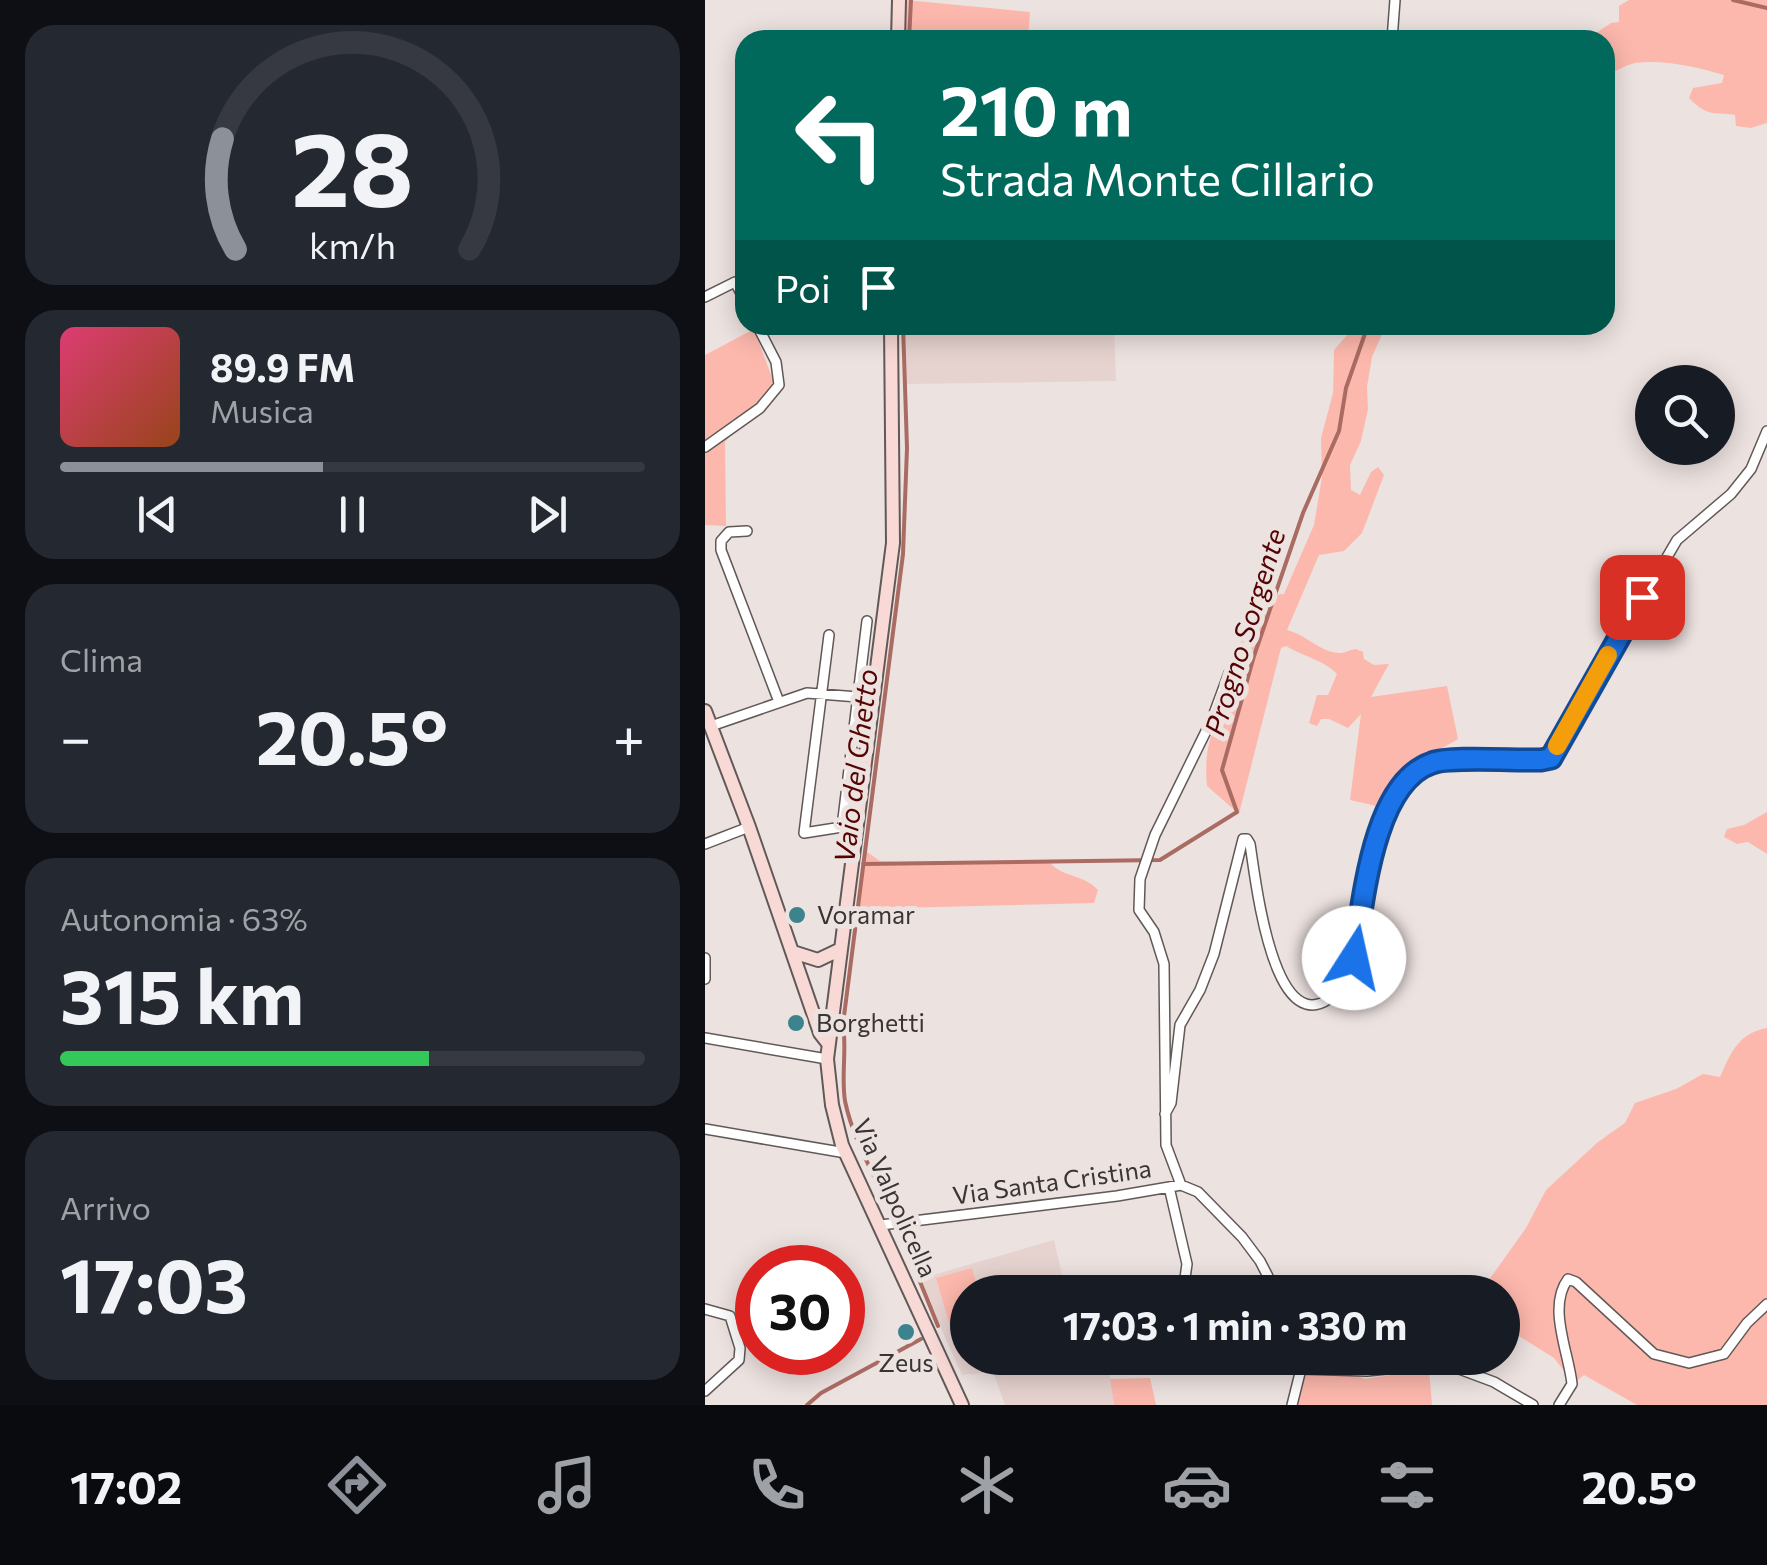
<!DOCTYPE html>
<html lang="it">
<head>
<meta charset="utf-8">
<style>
	:root { --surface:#171b24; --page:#242831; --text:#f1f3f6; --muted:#9ea1a6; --line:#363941; --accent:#8c9099 }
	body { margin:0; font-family:Commissioner,sans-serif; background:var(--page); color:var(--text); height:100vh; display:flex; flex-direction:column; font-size:38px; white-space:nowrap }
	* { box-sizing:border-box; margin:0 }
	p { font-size:32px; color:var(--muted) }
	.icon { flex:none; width:55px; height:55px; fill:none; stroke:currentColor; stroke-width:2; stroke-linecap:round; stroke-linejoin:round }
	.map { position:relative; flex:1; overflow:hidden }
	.drawer { display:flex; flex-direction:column; gap:25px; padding:25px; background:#0d0f14; width:705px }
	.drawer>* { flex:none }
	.guide { position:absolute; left:30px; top:30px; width:880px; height:305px; border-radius:30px; box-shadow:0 5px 25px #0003; background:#00695c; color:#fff; overflow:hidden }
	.controls { position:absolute; left:930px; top:365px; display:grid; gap:20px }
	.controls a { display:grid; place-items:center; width:100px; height:100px; border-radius:50%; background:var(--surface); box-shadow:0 5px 25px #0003; font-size:50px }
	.speed { position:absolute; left:30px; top:1245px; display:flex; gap:20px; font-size:50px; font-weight:700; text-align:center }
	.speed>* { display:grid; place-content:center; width:130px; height:130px; border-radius:50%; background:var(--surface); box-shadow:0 5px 25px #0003; line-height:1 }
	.speed .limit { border:15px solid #d22; background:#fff; color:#111 }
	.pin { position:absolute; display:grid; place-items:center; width:85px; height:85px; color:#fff; margin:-42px; border-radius:20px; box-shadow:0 5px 15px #0006 }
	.me { position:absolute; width:110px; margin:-55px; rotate:10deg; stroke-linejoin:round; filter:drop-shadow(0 0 8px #0008) }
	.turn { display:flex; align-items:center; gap:35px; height:210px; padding:0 40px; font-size:45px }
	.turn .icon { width:130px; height:130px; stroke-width:2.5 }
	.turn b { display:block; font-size:70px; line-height:85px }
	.then { display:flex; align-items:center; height:95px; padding:0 40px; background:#0003; gap:20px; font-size:38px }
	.big { font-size:75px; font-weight:700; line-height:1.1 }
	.drawer .widget { flex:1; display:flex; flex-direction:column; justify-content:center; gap:15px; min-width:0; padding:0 35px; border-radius:30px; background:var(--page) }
	.drawer .dial { align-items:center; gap:0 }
	.dial svg { height:260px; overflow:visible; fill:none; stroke:var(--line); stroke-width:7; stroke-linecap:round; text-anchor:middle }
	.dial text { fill:var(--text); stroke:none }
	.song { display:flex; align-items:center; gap:30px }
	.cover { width:120px; height:120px; border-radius:15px; background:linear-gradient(135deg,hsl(340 70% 55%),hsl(20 70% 35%)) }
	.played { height:10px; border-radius:5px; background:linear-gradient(90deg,var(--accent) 45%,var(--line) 45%) }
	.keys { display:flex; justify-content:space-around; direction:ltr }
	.heat { display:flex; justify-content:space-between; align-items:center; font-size:55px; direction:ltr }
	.charge { height:15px; border-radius:8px; background:linear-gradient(90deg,#34c759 63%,var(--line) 0) }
	.trip { position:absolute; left:245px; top:1275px; width:570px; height:100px; border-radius:50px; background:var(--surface); box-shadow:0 5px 25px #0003; font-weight:700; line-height:100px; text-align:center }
	.menu { display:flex; height:160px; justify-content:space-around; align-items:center; background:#090b0e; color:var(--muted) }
	.menu .icon { width:70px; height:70px }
	.menu .active { color:var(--accent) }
	.menu b { font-size:45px; color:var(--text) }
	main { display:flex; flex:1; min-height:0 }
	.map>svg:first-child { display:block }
	.built { fill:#e6d3d0 }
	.green { fill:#fdb8ad }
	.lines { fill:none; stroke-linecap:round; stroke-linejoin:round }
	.stream { stroke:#aa6b62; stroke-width:4 }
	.street-casing { stroke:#615957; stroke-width:12 }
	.secondary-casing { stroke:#615957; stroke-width:16 }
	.street { stroke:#fff; stroke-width:9 }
	.secondary { stroke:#f8d9d5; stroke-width:12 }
	.route-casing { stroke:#114b97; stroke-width:25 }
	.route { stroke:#1a73e8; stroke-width:18 }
	.slow { stroke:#f59e0b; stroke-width:18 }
	.poi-dot { fill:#3d838e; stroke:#ece2e0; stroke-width:4 }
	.labels { text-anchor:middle; stroke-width:10; stroke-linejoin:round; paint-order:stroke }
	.poi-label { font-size:25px; fill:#393535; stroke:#ece2e0; text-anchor:start }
	.street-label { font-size:25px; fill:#393535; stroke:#ece2e0 }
	.water-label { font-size:28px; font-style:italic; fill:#540302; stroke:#ece2e0 }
</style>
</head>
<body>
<main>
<section class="drawer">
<div class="widget dial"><svg viewBox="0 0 100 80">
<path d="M14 69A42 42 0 1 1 86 69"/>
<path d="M14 69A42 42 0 0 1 10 35" stroke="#8c9099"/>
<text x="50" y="56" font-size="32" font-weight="700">28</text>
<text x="50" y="72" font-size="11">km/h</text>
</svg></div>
<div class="widget">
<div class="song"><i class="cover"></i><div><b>89.9 FM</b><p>Musica</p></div></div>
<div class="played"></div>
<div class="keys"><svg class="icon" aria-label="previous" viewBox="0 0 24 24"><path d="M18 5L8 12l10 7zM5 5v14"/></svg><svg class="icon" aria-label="pause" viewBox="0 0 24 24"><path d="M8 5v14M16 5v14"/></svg><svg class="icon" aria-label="next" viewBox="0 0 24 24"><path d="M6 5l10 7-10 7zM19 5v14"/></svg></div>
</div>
<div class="widget"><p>Clima</p>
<div class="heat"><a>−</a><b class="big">20.5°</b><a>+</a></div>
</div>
<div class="widget"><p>Autonomia · 63%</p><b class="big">315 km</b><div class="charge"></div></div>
<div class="widget"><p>Arrivo</p><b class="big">17:03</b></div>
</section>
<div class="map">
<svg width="1062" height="1405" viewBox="0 0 1062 1405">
	<rect width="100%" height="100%" fill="#ece2e0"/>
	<!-- built -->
	<path class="built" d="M197,325H409L411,381L199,384Z
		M349,1240L361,1292H262V1358H402L409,1405H300L288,1372L257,1375L214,1279Z"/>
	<!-- green -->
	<path class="green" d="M200,0L325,12L323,40H199Z
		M924,0H1062V123L1046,128L1031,126L1030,115C1007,111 1004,118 984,98L988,88L1017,83L1019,75C992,67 958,59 930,63C920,65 910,72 900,76V40H881L906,23L914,22V6Z
		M651,325H681L667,357L662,387L663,409L656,441L645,465L646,490L655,495L666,472L673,467L679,475L657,533L639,551L614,555L582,630C600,634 616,653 635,653C641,653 646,649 651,649L658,652L659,659L669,665L684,664L666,697L742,686L753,739L717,760V773L710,774L689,799L693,811L645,800L656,714L643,728L624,719H616L612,726L604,723L612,695H623L632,674C621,661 597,656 581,646L576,648L534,814L502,786C498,747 509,730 520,695C531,661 536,620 563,595L579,594L609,525L617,477L616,438L628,393L629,350Z
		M49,329L70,386L20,442L21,526L0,525V355Z
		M1062,812V854L1043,842L1032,844L1019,837L1022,829L1039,825Z
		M159,850L175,861L191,862L343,861C359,879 379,874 393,890L389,903L151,909Z
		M1062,1028V1405H932L879,1375L869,1383L849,1358L798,1326V1292L776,1291L821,1228L841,1190L893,1142L920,1123L930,1103L971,1089L998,1074L1015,1077C1026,1052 1034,1033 1062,1028Z
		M267,1268L274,1292H262V1340L250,1343L231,1278Z
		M724,1369L727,1405H589L597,1377C613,1368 644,1371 660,1379Z
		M445,1378L451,1405H409L405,1379Z"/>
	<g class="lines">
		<!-- stream -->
		<path class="stream" d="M1028,0L1062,8
			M204,40L206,0
			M158,864L455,860L532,812L517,770L549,656L598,513L634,431L641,388L663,325
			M182,1203C167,1171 147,1136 140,1101C136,1076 142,1050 138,1024L198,554L202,448L198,325
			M194,1230L233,1326
			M102,1405L116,1393L216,1339"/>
		<defs>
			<path id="street" d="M687,40L690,0
				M0,297L30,282L40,301
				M0,447L55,408L74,385L71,362L52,325
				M42,531L24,532L16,541V550L74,702
				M124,635L99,833L137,827L162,621
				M6,726L102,693L153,697
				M0,844L44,827
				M0,958V979
				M0,1038L122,1059
				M460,1114L466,1103L475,1025L495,990L509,954L538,839H542L545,844C551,882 571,1072 643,980C658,924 664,783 727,762C745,756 812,761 836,761L845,757L972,540L1026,494L1046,469L1062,431
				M0,1129L141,1153
				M476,1185L461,1145L459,964L449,932L434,910L435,879L450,835L507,719L524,673
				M464,1187L482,1264L478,1292
				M176,1225L412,1196L476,1185L493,1192L537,1237L555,1261L571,1292
				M0,1309L25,1316L35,1348L34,1360L0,1391
				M596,1369L662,1371L738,1363L789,1382L828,1405
				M587,1405L596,1369L595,1358
				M854,1405L867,1384C864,1353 842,1307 863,1279L871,1282L949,1354L984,1363L1019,1354L1042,1323L1062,1304"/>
			<path id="secondary" d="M193,40L194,0
				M186,325L188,543L122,1059L127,1105L137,1145L257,1405
				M0,711L44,827L115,1033L122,1042
				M88,952L113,960L134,950"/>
		</defs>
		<!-- street casing -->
		<use href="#street" class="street-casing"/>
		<!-- secondary casing -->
		<use href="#secondary" class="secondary-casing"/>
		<!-- street -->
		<use href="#street" class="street"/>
		<!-- secondary -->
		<use href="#secondary" class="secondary"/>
	</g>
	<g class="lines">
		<defs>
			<path id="route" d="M649,958C658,905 667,783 727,763C745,756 812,761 836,760L846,758L937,597"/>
		</defs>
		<!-- route casing -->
		<use href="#route" class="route-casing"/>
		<!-- route -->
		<use href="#route" class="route"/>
		<!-- slow -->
		<path class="slow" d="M852,746L903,655"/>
	</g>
	<!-- markers -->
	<g class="poi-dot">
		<circle cx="92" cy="915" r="10"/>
		<circle cx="91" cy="1023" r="10"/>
		<circle cx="201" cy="1332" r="10"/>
	</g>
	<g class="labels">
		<!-- poi labels -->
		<g class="poi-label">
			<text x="112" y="924">Voramar</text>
			<text x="111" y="1032">Borghetti</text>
			<text x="201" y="1372" text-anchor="middle">Zeus</text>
		</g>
		<!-- street labels -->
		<g class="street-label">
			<text transform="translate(347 1182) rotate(-8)" y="9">Via Santa Cristina</text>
			<text transform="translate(190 1198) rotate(66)" y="9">Via Valpolicella</text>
		</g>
		<!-- water labels -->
		<g class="water-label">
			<text transform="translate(540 632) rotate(-73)" y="10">Progno Sorgente</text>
			<text transform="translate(151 766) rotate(-83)" y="10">Vaio del Ghetto</text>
		</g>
	</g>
</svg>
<div class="controls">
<a><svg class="icon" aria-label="search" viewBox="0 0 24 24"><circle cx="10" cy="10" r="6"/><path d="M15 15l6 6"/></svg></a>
</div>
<div class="speed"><div class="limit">30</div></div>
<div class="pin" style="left:937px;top:597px;background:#d93025"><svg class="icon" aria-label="arrive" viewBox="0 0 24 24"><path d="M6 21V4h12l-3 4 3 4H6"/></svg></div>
<svg class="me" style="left:649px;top:958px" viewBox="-20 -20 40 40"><circle r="19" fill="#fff"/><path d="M0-13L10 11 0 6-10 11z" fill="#1a73e8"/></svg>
<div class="trip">17:03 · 1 min · 330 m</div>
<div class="guide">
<div class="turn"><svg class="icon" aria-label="left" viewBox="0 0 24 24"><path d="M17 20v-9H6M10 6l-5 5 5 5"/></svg><div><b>210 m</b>Strada Monte Cillario</div></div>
<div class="then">Poi<svg class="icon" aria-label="arrive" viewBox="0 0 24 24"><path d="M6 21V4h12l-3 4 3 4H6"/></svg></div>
</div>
</div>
</main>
<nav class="menu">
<b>17:02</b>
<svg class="icon active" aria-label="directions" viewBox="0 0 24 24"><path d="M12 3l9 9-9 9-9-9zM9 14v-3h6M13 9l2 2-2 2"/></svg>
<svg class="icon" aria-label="music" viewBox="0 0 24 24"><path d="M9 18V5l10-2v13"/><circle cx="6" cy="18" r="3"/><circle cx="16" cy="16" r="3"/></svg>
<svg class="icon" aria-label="phone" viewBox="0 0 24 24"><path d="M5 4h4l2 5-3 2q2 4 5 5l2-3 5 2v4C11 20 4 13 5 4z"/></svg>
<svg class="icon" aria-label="climate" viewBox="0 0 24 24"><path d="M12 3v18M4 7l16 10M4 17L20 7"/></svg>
<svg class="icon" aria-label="car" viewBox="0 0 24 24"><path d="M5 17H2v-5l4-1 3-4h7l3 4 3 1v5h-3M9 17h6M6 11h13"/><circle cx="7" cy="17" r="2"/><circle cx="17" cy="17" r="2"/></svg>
<svg class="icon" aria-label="filters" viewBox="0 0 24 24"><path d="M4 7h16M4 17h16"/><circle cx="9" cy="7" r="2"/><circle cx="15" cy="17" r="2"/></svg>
<b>20.5°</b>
</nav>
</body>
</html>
